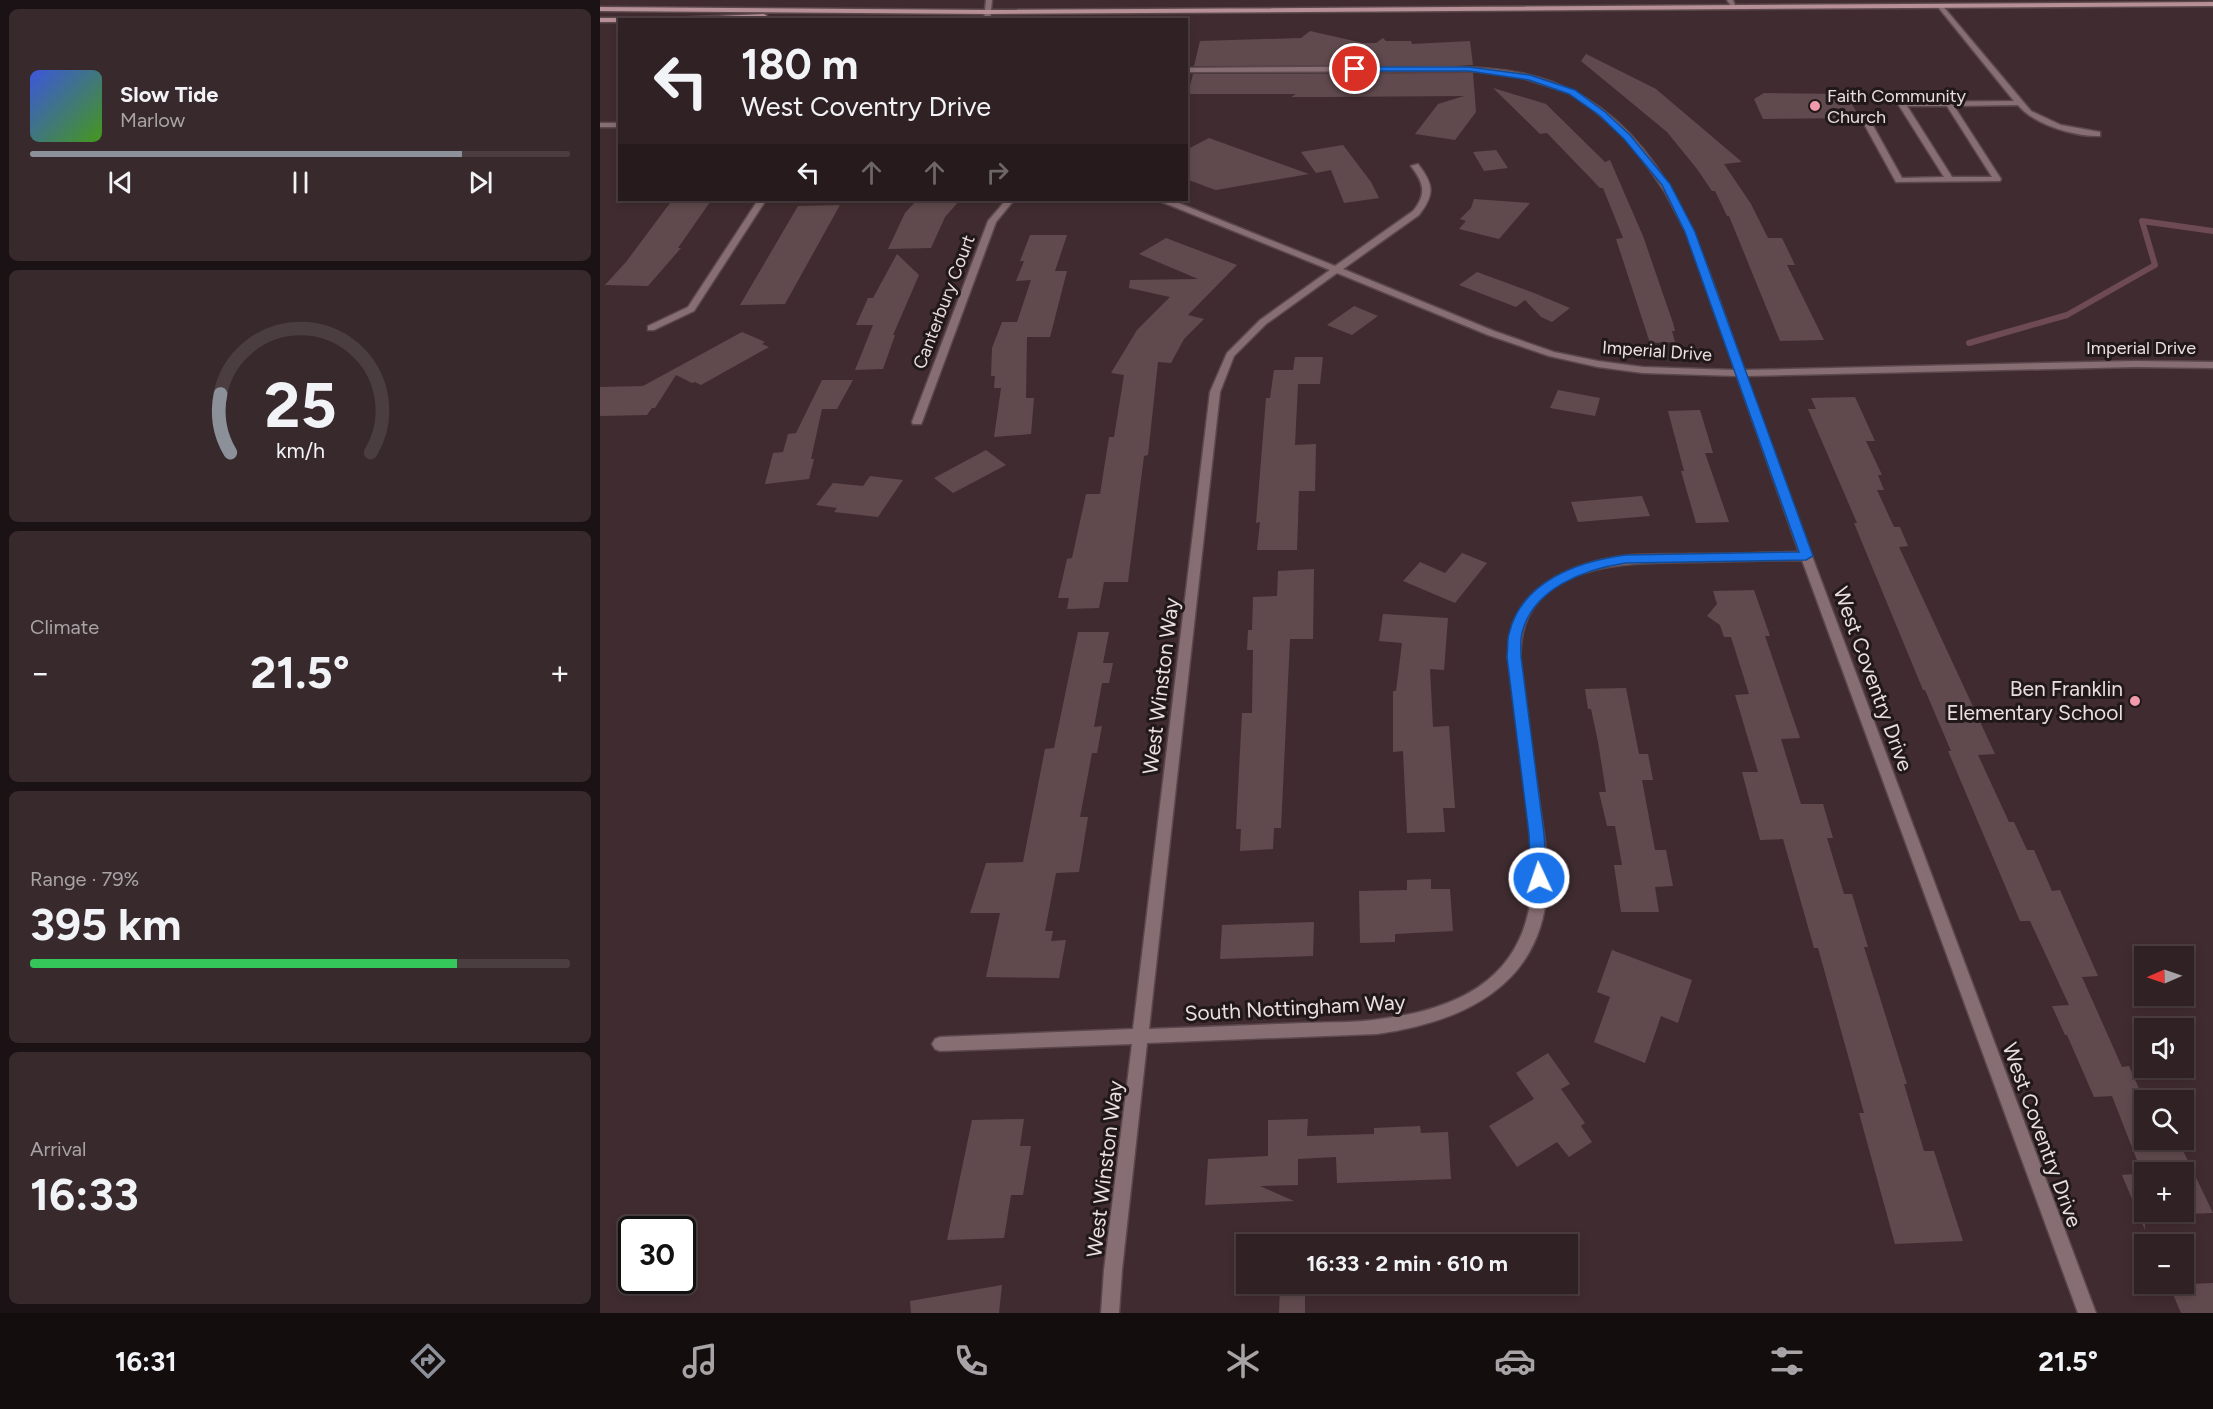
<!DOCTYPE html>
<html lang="en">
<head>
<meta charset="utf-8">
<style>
	:root { --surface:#302124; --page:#38292c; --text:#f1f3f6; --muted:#a8a3a6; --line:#4b3e41; --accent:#8c9099 }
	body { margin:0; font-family:Figtree,sans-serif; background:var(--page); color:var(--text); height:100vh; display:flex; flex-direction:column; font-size:22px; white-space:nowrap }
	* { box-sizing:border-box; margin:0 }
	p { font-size:20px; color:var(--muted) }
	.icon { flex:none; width:33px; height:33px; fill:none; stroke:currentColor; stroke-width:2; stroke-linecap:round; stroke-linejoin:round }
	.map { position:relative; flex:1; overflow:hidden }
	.drawer { display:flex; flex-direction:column; gap:9px; padding:9px; background:#1a1214; width:600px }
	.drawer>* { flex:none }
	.banner { position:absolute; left:18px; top:18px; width:570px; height:183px; border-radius:0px; box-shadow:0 3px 9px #0003,0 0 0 2px var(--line); background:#302124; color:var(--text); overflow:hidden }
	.needle { width:39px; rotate:268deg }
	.tools { position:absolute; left:1534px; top:946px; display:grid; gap:12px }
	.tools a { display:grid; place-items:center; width:60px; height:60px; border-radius:0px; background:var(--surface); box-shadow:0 3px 9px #0003,0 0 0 2px var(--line); font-size:30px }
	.speed { position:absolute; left:18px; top:1216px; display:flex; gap:12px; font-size:30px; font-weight:700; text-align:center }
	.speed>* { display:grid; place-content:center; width:78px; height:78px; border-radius:50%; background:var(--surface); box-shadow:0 3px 9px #0003,0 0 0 2px var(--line); line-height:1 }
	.speed .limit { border:3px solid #111; border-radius:9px; background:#fff; color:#111 }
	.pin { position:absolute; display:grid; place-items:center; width:51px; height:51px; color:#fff; margin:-26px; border:3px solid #fff; border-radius:50%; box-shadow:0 2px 6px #0007 }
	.me { position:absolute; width:66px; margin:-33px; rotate:357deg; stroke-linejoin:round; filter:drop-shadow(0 0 4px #0008) }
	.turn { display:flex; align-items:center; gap:21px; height:126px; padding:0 24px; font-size:27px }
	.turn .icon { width:78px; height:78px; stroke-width:2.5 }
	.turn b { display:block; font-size:42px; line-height:51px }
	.lanes { display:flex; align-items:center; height:57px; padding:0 24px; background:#0003; justify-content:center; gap:30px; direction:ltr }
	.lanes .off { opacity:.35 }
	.big { font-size:45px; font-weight:700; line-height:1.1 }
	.drawer .tile { flex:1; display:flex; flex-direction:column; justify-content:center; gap:9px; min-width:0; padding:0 21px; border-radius:9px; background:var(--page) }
	.drawer .dial { align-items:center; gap:0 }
	.dial svg { height:156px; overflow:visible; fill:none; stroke:var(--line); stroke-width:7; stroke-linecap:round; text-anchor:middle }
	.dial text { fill:var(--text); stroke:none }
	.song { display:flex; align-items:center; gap:18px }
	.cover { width:72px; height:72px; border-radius:9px; background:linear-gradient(135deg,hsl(230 70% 55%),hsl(100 70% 35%)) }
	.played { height:6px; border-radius:3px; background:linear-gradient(90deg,var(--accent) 80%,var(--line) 80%) }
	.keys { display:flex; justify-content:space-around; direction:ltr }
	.heat { display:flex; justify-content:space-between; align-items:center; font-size:33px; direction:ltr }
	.charge { height:9px; border-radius:4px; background:linear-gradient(90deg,#34c759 79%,var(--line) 0) }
	.trip { position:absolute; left:636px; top:1234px; width:342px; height:60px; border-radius:0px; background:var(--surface); box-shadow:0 3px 9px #0003,0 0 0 2px var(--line); font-weight:700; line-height:60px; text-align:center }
	.tabs { display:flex; height:96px; justify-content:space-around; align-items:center; background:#130d0e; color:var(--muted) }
	.tabs .icon { width:42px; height:42px }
	.tabs .on { color:var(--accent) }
	.tabs b { font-size:27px; color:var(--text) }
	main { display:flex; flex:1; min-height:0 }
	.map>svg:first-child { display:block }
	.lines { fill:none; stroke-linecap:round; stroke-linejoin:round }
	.stream { stroke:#6d4a54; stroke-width:6 }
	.building { fill:#604a4e }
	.lane-casing { stroke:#5b484c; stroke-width:3 }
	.street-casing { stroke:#5b484c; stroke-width:3 }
	.secondary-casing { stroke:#5b484c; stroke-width:3 }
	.lane { fill:#876e73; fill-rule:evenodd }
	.street { fill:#876e73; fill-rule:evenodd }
	.secondary { fill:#b78f96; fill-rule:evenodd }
	.route { fill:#1a73e8; stroke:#114b97; stroke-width:1.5 }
	.poi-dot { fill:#f29aac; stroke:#211819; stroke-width:2 }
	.labels { text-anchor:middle; stroke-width:6; stroke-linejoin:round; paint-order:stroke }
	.far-poi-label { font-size:18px; fill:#ebdee0; stroke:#211819; text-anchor:start }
	.far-street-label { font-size:18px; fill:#ebdee0; stroke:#211819 }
	.street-label { font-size:21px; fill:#ebdee0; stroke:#211819 }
	.poi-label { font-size:21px; fill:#ebdee0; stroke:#211819; text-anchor:end }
</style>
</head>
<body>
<main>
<section class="drawer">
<div class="tile">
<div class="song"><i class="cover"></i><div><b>Slow Tide</b><p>Marlow</p></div></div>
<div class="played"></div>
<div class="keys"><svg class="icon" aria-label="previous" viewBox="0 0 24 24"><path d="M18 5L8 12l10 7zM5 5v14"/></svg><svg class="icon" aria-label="pause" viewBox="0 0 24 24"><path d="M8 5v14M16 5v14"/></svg><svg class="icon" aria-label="next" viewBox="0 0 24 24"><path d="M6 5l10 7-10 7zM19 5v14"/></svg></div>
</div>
<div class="tile dial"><svg viewBox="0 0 100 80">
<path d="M14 69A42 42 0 1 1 86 69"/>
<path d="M14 69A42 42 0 0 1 9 39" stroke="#8c9099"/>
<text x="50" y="56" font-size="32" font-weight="700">25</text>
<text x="50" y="72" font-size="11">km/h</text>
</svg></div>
<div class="tile"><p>Climate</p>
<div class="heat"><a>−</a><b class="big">21.5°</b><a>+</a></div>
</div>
<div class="tile"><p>Range · 79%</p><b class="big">395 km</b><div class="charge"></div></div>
<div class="tile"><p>Arrival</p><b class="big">16:33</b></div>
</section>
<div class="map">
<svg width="1613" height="1313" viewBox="0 0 1613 1313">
	<rect width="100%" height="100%" fill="#402c30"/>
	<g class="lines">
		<!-- stream -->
		<path class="stream" d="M1369,343L1467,315L1555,265L1542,221L1613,231"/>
	</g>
	<!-- building -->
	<path class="building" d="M710,31L763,43H776L783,38L786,41H811L812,44L870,41L873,65L594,66L600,41L701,38Z
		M986,54L1056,89L1142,162L1124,164L1151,204L1168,238H1182L1195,265H1187L1224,340L1180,341L1129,216H1127L1115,191H1112L1097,169L1067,132L981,61Z
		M873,73L876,112L855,140L815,134L838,104L864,96L725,97H691L696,94H588L593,74Z
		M893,88L946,104L1005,162L1010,160L1043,236L1073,323L1075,331H1072L1075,342L1050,343L1016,239L1023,238L1003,188H1000L947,133L940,134Z
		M1164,93L1246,94L1260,118L1163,119L1154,99Z
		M609,138L709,174L616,190L610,188L586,179V150Z
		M743,145L771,182L779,198L744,203L731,170L716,173L701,152Z
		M896,150L908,168L884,171L873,152Z
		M874,199L930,203L899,239L859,229L866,221L860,219L871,208Z
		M317,200H360L345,217L331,248L288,249L305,213Z
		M110,202L78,248H81L48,286L5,285L26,262L70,203Z
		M240,205L185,304L140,305L198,206Z
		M430,235H467L455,271H467L450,337H427L426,398H434L431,434L394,437L401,388H394L395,376H391L392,348L402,322H417L431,280L416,281L424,261H420Z
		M566,238L637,265L588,315L604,319L584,339L571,363L558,362L548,455L544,456L528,582H504L499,608L467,609L469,598H458L467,559L472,558L486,494H500L509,437H514L524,375L511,373L537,330L570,297L529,288L530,280L598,279L539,254Z
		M297,254L319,275L293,335H295L283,369L255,370L273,325H256L268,298H273Z
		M877,272L934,293L970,308L952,322L941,317L925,300L916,307L859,285Z
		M754,306L778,316L752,335L727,325Z
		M142,332L165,342L162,344L169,347L101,385L95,382L92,383L76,375L55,408H52L47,415L0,416V387L43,386Z
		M695,357H723L720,384H698L695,445L716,444L715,491H699L697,550H657L660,522L656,523L666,398H670L674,370H693Z
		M222,380H253L237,409H222L211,459H214L209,479L165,484L173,453L183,452L188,434L196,433Z
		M958,390L1000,398L995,416L950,408Z
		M1255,397L1275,441H1266L1282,475H1278L1284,490H1277L1294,527H1300L1308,546L1299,547L1395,754L1378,755L1409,822H1414L1427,850H1434L1452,891L1460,890L1498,976L1482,977L1522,1067L1529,1066L1545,1102V1140H1578L1613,1213L1584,1214V1173H1545V1230L1522,1175L1545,1173H1542L1512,1096L1494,1097L1467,1035H1465L1452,1006L1469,1005L1430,921H1420L1348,751H1351L1325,690H1323L1254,523H1257L1208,409H1216L1211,398Z
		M1100,410L1113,453H1105L1129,522L1096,523L1081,471H1084L1068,411Z
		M386,450L406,465L353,493L334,478Z
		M270,476L303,480L278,517L234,512L237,508L216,505L233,483L263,486Z
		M1042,496L1050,516L978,522L971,502Z
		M862,553L887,563L855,603L803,581L820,562L845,573Z
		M714,569L713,639H690L681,828H674L673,849L640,851L641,829H636L638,789L642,713H652L653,650H647L648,630H652L653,597L677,596L678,571Z
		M1154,590L1170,636H1165L1200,738L1181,739L1201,804H1223L1233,838H1227L1244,894H1252L1268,947H1264L1307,1084H1304L1324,1151H1334L1363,1241L1295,1244L1259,1113H1264L1218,948H1214L1183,839L1160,840L1142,772H1158L1135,695L1149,694L1131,637H1124L1120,625L1107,616L1117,604L1113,591Z
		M783,614L848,618L844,670L830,669L833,727L849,726L855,808H843L845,832L807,833L803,751L793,752V691H796L802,643L779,641Z
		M478,632H509L503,663H513L509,683H502L494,727L502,726L497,753H492L480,817H488L479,872L456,873L445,931H453L451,941L466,940L459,978L386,977L400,913H370L386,863L423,862L445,749L454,748Z
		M1026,688L1039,754H1048L1053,780H1042L1055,850H1066L1073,886L1055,887L1059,912H1021L1014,865H1022L1015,826H1007L999,792H1006L998,742L991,709H988L985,689Z
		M831,879V889H850L853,931L795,934V942L760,943L759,891L807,890V880Z
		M714,922L713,956L620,959L622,925Z
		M1012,950L1092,980L1078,1023L1061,1016L1045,1063L994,1042L1010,997L997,992Z
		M948,1053L970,1084L961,1089L985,1123L981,1126L992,1142L969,1157L957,1142L917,1167L889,1126L934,1099L916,1073Z
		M424,1119L420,1146H431L423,1195H411L404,1238L347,1240L372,1120Z
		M708,1119L707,1136L774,1134V1128L820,1126L821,1133L848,1132L851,1179L737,1183L736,1157L698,1159V1185L660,1186L694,1201L605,1205L608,1159L668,1156V1120Z
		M1613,1283V1313H1581L1569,1285Z
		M680,1284H705V1313H679Z
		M402,1285L399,1313H311L310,1301Z"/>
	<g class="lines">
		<defs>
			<path id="lane" d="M1338,5H1342L1431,111L1461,125L1500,132V136C1475,137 1433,124 1418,105L1354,106L1401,179L1400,181L1296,182L1263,122L1264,120L1271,122L1302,178L1344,177L1298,104L1299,102L1414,101L1338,7ZM1307,106H1347L1392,177H1352Z"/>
			<path id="street" d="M386,0H392L390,20H384Z
				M1127,0H1133L1136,8H1132Z
				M849,66C884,68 919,69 952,82C1071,126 1105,263 1144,370L1535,361L1613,362V368L1535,367L1146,376L1212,556L1496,1313H1478L1202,560C1165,560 1129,561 1092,562C1040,563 955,560 928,617C922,630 921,643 920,657C926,702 931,748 938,793C942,825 949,856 947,888C942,986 862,1022 777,1034L547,1043L522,1270L519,1313H501L504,1270L532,1044L340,1051L335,1049L332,1044L335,1039L340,1037L533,1029L610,392L627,353L660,320L730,270L562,202L561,200H571L735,266L813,211C827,194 824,183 811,166L818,164C834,185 835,194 819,215L743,269L894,331L954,352L998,361L1043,367L1135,370L1086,232L1065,192L1039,154L1023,135L988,105L969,93L923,78L874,71L586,72V68ZM737,273L888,335L949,356L998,367L1043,373L1137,376L1199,552C1162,553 1125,554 1089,554C1067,555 1045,553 1024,556C977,562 922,583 910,634C908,641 909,650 908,657L932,847C941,958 885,1006 780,1019C755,1023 728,1022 703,1023C652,1025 600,1027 549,1029L620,392L634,356L666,324Z
				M0,123H20V127H0Z
				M158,200H166L94,311L54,330H48V326L88,307Z
				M406,200H414L396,222L322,422L321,424H313L312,422L388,221Z"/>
			<path id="secondary" d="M1613,2V6L388,14L0,11V7L388,10Z
				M164,14L167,16L166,17L27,20Z
				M0,18H20L23,20H20V22H0Z"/>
		</defs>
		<!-- lane casing -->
		<use href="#lane" class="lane-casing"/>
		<!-- street casing -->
		<use href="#street" class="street-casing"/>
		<!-- secondary casing -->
		<use href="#secondary" class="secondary-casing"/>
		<!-- lane -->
		<use href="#lane" class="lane"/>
		<!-- street -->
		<use href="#street" class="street"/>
		<!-- secondary -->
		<use href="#secondary" class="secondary"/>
	</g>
	<!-- route -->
	<path class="route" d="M755,67H869L930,75L975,90L1005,112L1030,135L1070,184L1095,232L1213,556L1206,560L1026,563C985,569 933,588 922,633C920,641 921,650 921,657L944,834L947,878L945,883L939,885L934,883L931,878L929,834L907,657C908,650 907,641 909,634C921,581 979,561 1026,555L1199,552L1085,232L1062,185L1024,139L999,115L969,94L929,80L869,71H752L751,69Z"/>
	<!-- markers -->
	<g class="poi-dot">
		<circle cx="1215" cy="106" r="6"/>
		<circle cx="1535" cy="701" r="6"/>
	</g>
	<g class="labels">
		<!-- far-poi labels -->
		<g class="far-poi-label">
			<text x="1227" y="102">Faith Community<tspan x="1227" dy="21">Church</tspan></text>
		</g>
		<!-- far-street labels -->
		<g class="far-street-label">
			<text transform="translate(344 302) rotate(-69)" y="6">Canterbury Court</text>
			<text x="1541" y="354">Imperial Drive</text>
			<text transform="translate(1057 351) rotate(4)" y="6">Imperial Drive</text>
		</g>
		<!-- street labels -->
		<g class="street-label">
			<text transform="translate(1273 679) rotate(70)" y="7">West Coventry Drive</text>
			<text transform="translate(561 686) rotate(-83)" y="7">West Winston Way</text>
			<text transform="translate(695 1008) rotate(-3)" y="7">South Nottingham Way</text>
			<text transform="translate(1442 1135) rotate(70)" y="7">West Coventry Drive</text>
			<text transform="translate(505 1169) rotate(-83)" y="7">West Winston Way</text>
		</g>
		<!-- poi labels -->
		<g class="poi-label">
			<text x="1523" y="696">Ben Franklin<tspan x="1523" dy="24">Elementary School</tspan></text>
		</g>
	</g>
</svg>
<div class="tools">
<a><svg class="needle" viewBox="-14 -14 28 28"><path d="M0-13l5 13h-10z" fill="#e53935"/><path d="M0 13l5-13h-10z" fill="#a8a3a6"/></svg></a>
<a><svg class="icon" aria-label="sound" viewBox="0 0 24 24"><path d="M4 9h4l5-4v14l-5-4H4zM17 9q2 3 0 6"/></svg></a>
<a><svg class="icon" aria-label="search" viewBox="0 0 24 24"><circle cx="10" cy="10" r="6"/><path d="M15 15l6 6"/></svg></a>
<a>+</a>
<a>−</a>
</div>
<div class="speed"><div class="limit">30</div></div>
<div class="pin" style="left:755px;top:69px;background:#d93025"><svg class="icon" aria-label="arrive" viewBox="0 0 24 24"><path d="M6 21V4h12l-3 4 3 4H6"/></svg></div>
<svg class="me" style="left:939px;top:878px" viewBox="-20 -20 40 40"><circle r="17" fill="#1a73e8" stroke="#fff" stroke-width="3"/><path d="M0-11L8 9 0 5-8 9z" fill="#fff"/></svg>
<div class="trip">16:33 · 2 min · 610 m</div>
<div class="banner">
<div class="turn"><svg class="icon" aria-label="left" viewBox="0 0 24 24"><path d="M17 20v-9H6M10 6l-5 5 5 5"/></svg><div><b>180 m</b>West Coventry Drive</div></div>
<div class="lanes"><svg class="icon" aria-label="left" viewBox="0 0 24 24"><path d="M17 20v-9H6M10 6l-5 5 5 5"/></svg><svg class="icon off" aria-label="ahead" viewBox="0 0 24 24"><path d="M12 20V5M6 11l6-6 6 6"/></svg><svg class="icon off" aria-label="ahead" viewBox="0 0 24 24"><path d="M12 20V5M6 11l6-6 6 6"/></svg><svg class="icon off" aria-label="right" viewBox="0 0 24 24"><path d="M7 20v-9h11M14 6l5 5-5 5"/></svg></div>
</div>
</div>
</main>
<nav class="tabs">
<b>16:31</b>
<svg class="icon on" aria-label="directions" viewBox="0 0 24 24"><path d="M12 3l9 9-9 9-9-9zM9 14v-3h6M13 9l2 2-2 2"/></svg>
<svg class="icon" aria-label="music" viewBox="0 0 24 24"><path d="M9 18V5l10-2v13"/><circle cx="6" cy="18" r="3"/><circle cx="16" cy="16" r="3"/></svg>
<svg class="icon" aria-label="phone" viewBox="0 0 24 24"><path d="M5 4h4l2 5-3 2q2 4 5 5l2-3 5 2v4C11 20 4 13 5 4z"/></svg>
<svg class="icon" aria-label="climate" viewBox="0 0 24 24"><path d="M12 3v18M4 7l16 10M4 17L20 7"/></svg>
<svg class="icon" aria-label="car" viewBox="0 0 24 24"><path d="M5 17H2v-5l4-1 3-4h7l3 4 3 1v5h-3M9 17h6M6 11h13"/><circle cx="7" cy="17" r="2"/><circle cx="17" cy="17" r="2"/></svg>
<svg class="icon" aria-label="filters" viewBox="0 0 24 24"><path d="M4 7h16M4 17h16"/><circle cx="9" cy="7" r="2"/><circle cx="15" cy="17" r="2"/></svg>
<b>21.5°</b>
</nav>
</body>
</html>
